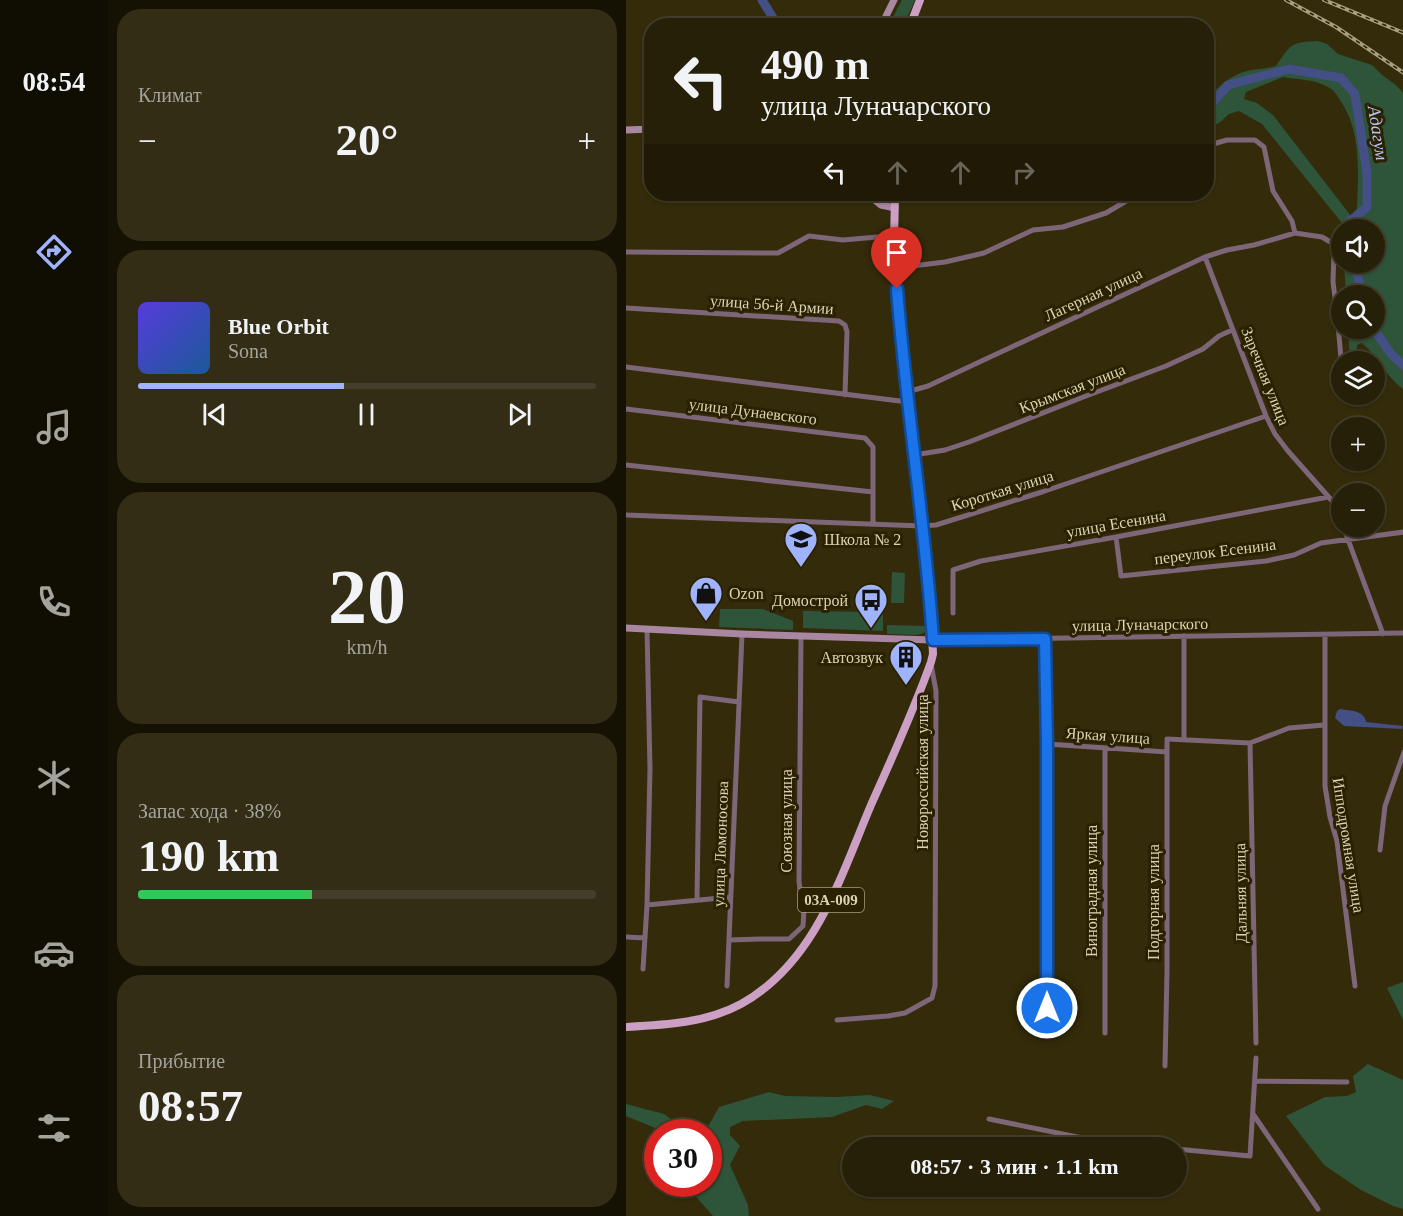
<!DOCTYPE html>
<html lang="ru">
<head>
<meta charset="utf-8">
<style>
	:root { --surface:#272008; --page:#332d16; --text:#f1f3f6; --muted:#a4a39c; --line:#433e29; --accent:#a0b3fd }
	body { margin:0; font-family:Georgia,serif; background:var(--page); color:var(--text); height:100vh; display:flex; flex-direction:column; font-size:22px; white-space:nowrap }
	* { box-sizing:border-box; margin:0 }
	p { font-size:20px; color:var(--muted) }
	.icon { flex:none; width:33px; height:33px; fill:none; stroke:currentColor; stroke-width:2; stroke-linecap:round; stroke-linejoin:round }
	.map { position:relative; flex:1; overflow:hidden }
	.details { display:flex; flex-direction:column; gap:9px; padding:9px; background:#151204; width:518px }
	.details>* { flex:none }
	.banner { position:absolute; left:18px; top:18px; width:570px; height:183px; border-radius:24px; box-shadow:0 2px 4px #0004,0 0 0 2px var(--line); background:#272008; color:var(--text); overflow:hidden }
	.controls { position:absolute; left:705px; top:219px; display:grid; gap:12px }
	.controls a { display:grid; place-items:center; width:54px; height:54px; border-radius:50%; background:var(--surface); box-shadow:0 2px 4px #0004,0 0 0 2px var(--line); font-size:30px }
	.speed { position:absolute; left:18px; top:1119px; display:flex; gap:12px; font-size:30px; font-weight:700; text-align:center }
	.speed>* { display:grid; place-content:center; width:78px; height:78px; border-radius:50%; background:var(--surface); box-shadow:0 2px 4px #0004,0 0 0 2px var(--line); line-height:1 }
	.speed .limit { border:9px solid #d22; background:#fff; color:#111 }
	.pin { position:absolute; display:grid; place-items:center; width:51px; height:51px; color:#fff; margin:-62px -26px; border-radius:50% 50% 50% 0; rotate:-45deg; box-shadow:0 0 6px #0007 }
	.pin .icon { rotate:45deg }
	.me { position:absolute; width:66px; margin:-33px; rotate:0deg; stroke-linejoin:round; filter:drop-shadow(0 0 4px #0008) }
	.turn { display:flex; align-items:center; gap:21px; height:126px; padding:0 18px; font-size:27px }
	.turn .icon { width:78px; height:78px; stroke-width:2.5 }
	.turn b { display:block; font-size:42px; line-height:51px }
	.lanes { display:flex; align-items:center; height:57px; padding:0 18px; background:#0003; justify-content:center; gap:30px; direction:ltr }
	.lanes .off { opacity:.35 }
	.big { font-size:45px; font-weight:800; line-height:1.1 }
	.details .card { flex:1; display:flex; flex-direction:column; justify-content:center; gap:9px; min-width:0; padding:0 21px; border-radius:24px; background:var(--page) }
	.details .dial { align-items:center; gap:0 }
	.dial b { font-size:78px; line-height:1 }
	.song { display:flex; align-items:center; gap:18px }
	.cover { width:72px; height:72px; border-radius:9px; background:linear-gradient(135deg,hsl(250 70% 55%),hsl(210 70% 35%)) }
	.played { height:6px; border-radius:3px; background:linear-gradient(90deg,var(--accent) 45%,var(--line) 45%) }
	.keys { display:flex; justify-content:space-around; direction:ltr }
	.heat { display:flex; justify-content:space-between; align-items:center; font-size:33px; direction:ltr }
	.charge { height:9px; border-radius:4px; background:linear-gradient(90deg,#34c759 38%,var(--line) 0) }
	.trip { position:absolute; left:216px; top:1137px; width:345px; height:60px; border-radius:30px; background:var(--surface); box-shadow:0 2px 4px #0004,0 0 0 2px var(--line); font-weight:800; line-height:60px; text-align:center }
	main { display:flex; flex:1; min-height:0 }
	.tab-bar { display:flex; flex-direction:column; width:108px; justify-content:space-around; align-items:center; background:#100d03; color:var(--muted) }
	.tab-bar .icon { width:42px; height:42px }
	.tab-bar .active { color:var(--accent) }
	.tab-bar b { font-size:27px; color:var(--text) }
	.map>svg:first-child { display:block }
	.green { fill:#2e543a; fill-rule:evenodd }
	.water { fill:#434f85 }
	.lines { fill:none; stroke-linecap:round; stroke-linejoin:round }
	.river { stroke:#434f85; stroke-width:9 }
	.street { stroke:#7c6678; stroke-width:5 }
	.secondary { stroke:#a987a3; stroke-width:7 }
	.primary { stroke:#cca0c4; stroke-width:8 }
	.rail-casing { stroke:#a79e7f; stroke-width:4 }
	.rail { stroke:#2a2101; stroke-width:1.5; stroke-dasharray:4.5; stroke-linecap:butt }
	.route-casing { stroke:#114b97; stroke-width:15 }
	.route { stroke:#1a73e8; stroke-width:10 }
	.labels { text-anchor:middle; stroke-width:6; stroke-linejoin:round; paint-order:stroke }
	.shield { fill:#2a2101; stroke:#a69d7e; stroke-width:1.5 }
	.shield-label { font-size:15px; font-weight:bold; fill:#dbd2b4 }
	.street-label { font-size:16px; fill:#dbd2b4; stroke:#2a2101 }
	.poi-label { font-size:16px; fill:#dbd2b4; stroke:#2a2101; text-anchor:start }
	.water-label { font-size:18px; font-style:italic; fill:#b6c3f5; stroke:#2a2101 }
</style>
</head>
<body>
<main>
<nav class="tab-bar">
<b>08:54</b>
<svg class="icon active" aria-label="directions" viewBox="0 0 24 24"><path d="M12 3l9 9-9 9-9-9zM9 14v-3h6M13 9l2 2-2 2"/></svg>
<svg class="icon" aria-label="music" viewBox="0 0 24 24"><path d="M9 18V5l10-2v13"/><circle cx="6" cy="18" r="3"/><circle cx="16" cy="16" r="3"/></svg>
<svg class="icon" aria-label="phone" viewBox="0 0 24 24"><path d="M5 4h4l2 5-3 2q2 4 5 5l2-3 5 2v4C11 20 4 13 5 4z"/></svg>
<svg class="icon" aria-label="climate" viewBox="0 0 24 24"><path d="M12 3v18M4 7l16 10M4 17L20 7"/></svg>
<svg class="icon" aria-label="car" viewBox="0 0 24 24"><path d="M5 17H2v-5l4-1 3-4h7l3 4 3 1v5h-3M9 17h6M6 11h13"/><circle cx="7" cy="17" r="2"/><circle cx="17" cy="17" r="2"/></svg>
<svg class="icon" aria-label="filters" viewBox="0 0 24 24"><path d="M4 7h16M4 17h16"/><circle cx="9" cy="7" r="2"/><circle cx="15" cy="17" r="2"/></svg>
</nav>
<section class="details">
<div class="card"><p>Климат</p>
<div class="heat"><a>−</a><b class="big">20°</b><a>+</a></div>
</div>
<div class="card">
<div class="song"><i class="cover"></i><div><b>Blue Orbit</b><p>Sona</p></div></div>
<div class="played"></div>
<div class="keys"><svg class="icon" aria-label="previous" viewBox="0 0 24 24"><path d="M18 5L8 12l10 7zM5 5v14"/></svg><svg class="icon" aria-label="pause" viewBox="0 0 24 24"><path d="M8 5v14M16 5v14"/></svg><svg class="icon" aria-label="next" viewBox="0 0 24 24"><path d="M6 5l10 7-10 7zM19 5v14"/></svg></div>
</div>
<div class="card dial"><b>20</b><p>km/h</p></div>
<div class="card"><p>Запас хода · 38%</p><b class="big">190 km</b><div class="charge"></div></div>
<div class="card"><p>Прибытие</p><b class="big">08:57</b></div>
</section>
<div class="map">
<svg width="778" height="1216" viewBox="0 0 778 1216">
	<rect width="100%" height="100%" fill="#342b0a"/>
	<!-- green -->
	<path class="green" d="M276,0H289C285,9 281,21 272,25L269,24L267,17Z
		M692,41L701,44L712,54L746,65L755,74L771,86L777,93V389C760,377 752,356 736,343L731,345L730,361H724L722,329L748,328V296L720,295L718,263L748,262V230L716,229V223L636,124L613,111L603,114L593,123L581,128V99C592,87 604,75 621,71C631,69 640,69 650,66C665,44 665,42 692,41ZM657,77C673,80 688,79 702,87C708,90 711,95 714,100C736,132 732,172 731,209L725,216L647,115L631,103L618,99L620,92Z
		M266,572L279,573L278,603H265Z
		M94,609H137L167,621V630L93,627Z
		M177,611L257,612V631L177,628Z
		M261,625L302,626L300,632L291,635L261,634Z
		M777,982H778L777,1020L761,988Z
		M742,1064L777,1080V1209L767,1206L735,1190L698,1165L660,1116L699,1097L721,1096L730,1092L727,1076Z
		M143,1092L159,1096L211,1097L244,1095L268,1101L256,1109L240,1105L206,1117L117,1121L104,1127V1135L114,1146L104,1165L122,1205L123,1216H87L65,1191L62,1184H82V1132H79L93,1107Z
		M0,1104L38,1114L63,1132H39L0,1116Z"/>
	<!-- water -->
	<path class="water" d="M714,709C725,711 738,710 740,722L777,726L776,729L718,726L709,718L711,711Z"/>
	<g class="lines">
		<!-- river -->
		<path class="river" d="M136,0L152,26
			M580,110L602,85L663,69L715,78L729,94L741,173V207L722,223L723,230
			M729,262L736,296
			M747,328L765,354L778,366"/>
		<!-- street -->
		<path class="street" d="M580,146L601,140H629L638,147L647,191L666,221L669,233
			M0,252L152,253L183,236L217,240L251,237L268,242
			M579,257L640,416L649,434L662,451L708,503L716,522
			M270,268L319,262L358,253L407,230L437,227L480,213L512,194
			M0,308L213,321L219,325L221,332L219,395
			M0,367L282,402
			M281,392L302,386L579,257L601,250L628,245L669,233L696,237L706,243L708,249L707,282L711,313L716,370
			M0,409L239,438L247,447V524
			M288,455L319,450L343,442L460,396L540,366L577,349L593,336L606,330
			M0,465L247,492
			M0,515L296,526L310,525L416,492L640,416
			M717,526L757,634
			M490,537L495,576L640,561L668,555L695,543L778,532
			M327,613V570L355,561L490,537L702,497
			M699,635V786L704,817L711,841L729,986
			M419,639L421,744V1031
			M307,640L778,633
			M558,740V636
			M624,743L630,1043
			M421,744L541,752
			M754,850L759,806L778,752
			M71,899L74,697L113,702
			M21,905L105,897
			M0,937L19,938
			M103,940L134,939H163L177,926L178,910L175,900L173,881L175,636
			M17,969L21,905L24,769L21,629
			M101,986L116,634
			M211,1020L262,1016L279,1013L306,998L309,986L310,691L305,664
			M479,1033V748
			M539,1066L541,972V739L624,743L663,728L698,725
			M629,1081L721,1082
			M627,1114L692,1209
			M363,1119L471,1141L535,1148
			M550,1149L624,1156L630,1058"/>
		<!-- secondary -->
		<path class="secondary" d="M259,26L260,16L268,0
			M0,130L26,129
			M241,194L255,205L269,208
			M0,628L116,634L307,640"/>
		<!-- primary -->
		<path class="primary" d="M284,26L294,0
			M0,1027C39,1025 80,1023 115,1004C189,963 214,878 245,805C266,758 288,710 305,662L307,654L305,613L274,330L268,242L269,194"/>
		<defs>
			<path id="rail" d="M660,0L710,27L778,73
				M698,0L778,33"/>
		</defs>
		<!-- rail casing -->
		<use href="#rail" class="rail-casing"/>
		<!-- rail -->
		<use href="#rail" class="rail"/>
	</g>
	<g class="lines">
		<defs>
			<path id="route" d="M271,289C280,406 299,523 307,640L419,639L421,744V1008"/>
		</defs>
		<!-- route casing -->
		<use href="#route" class="route-casing"/>
		<!-- route -->
		<use href="#route" class="route"/>
	</g>
	<!-- icons -->
	<defs>
		<symbol id="school-pin" viewBox="-11 -11 22 30"><path d="M0 17L-7.5 6A9.5 9.5 0 1 1 7.5 6Z" fill="#a0b3fd" stroke="#2a2101"/><path d="M0-5L7-2L0 1L-7-2ZM-4 1L0 2.5L4 1V4Q0 6-4 4Z" fill="#111"/></symbol>
		<symbol id="shop-pin" viewBox="-11 -11 22 30"><path d="M0 17L-7.5 6A9.5 9.5 0 1 1 7.5 6Z" fill="#a0b3fd" stroke="#2a2101"/><path d="M-5-2.5h2.3a2.7 3.5 0 0 1 5.4 0H5L5.5 6h-11ZM-1.5-2.5h3a1.5 2.3 0 0 0-3 0Z" fill="#111"/></symbol>
		<symbol id="bus-pin" viewBox="-11 -11 22 30"><path d="M0 17L-7.5 6A9.5 9.5 0 1 1 7.5 6Z" fill="#a0b3fd" stroke="#2a2101"/><path d="M-5-6H5V4H4V6H2V4H-2V6H-4V4H-5ZM-3.5-4V0h7V-4ZM-3.5 1.2v1.5H-2V1.2ZM2 1.2v1.5H3.5V1.2Z" fill="#111"/></symbol>
		<symbol id="building-pin" viewBox="-11 -11 22 30"><path d="M0 17L-7.5 6A9.5 9.5 0 1 1 7.5 6Z" fill="#a0b3fd" stroke="#2a2101"/><path d="M-4-6H4V6H1V3H-1V6H-4ZM-2.5-4.3h1.7v1.8h-1.7ZM.8-4.3h1.7v1.8H.8ZM-2.5-1h1.7V.8h-1.7ZM.8-1h1.7V.8H.8Z" fill="#111"/></symbol>
	</defs>
	<g fill-rule="evenodd">
		<use href="#school-pin" x="156" y="520" width="38" height="52"/>
		<use href="#shop-pin" x="61" y="574" width="38" height="52"/>
		<use href="#bus-pin" x="226" y="581" width="38" height="52"/>
		<use href="#building-pin" x="261" y="638" width="38" height="52"/>
	</g>
	<g class="labels">
		<!-- shield labels -->
		<rect class="shield" x="172" y="888" width="66" height="24" rx="4.5"/>
		<g class="shield-label">
			<text x="205" y="905">03А-009</text>
		</g>
		<!-- street labels -->
		<g class="street-label">
			<text transform="translate(467 294) rotate(-25)" y="6">Лагерная улица</text>
			<text transform="translate(146 304) rotate(4)" y="6">улица 56-й Армии</text>
			<text transform="translate(640 376) rotate(68)" y="6">Заречная улица</text>
			<text transform="translate(446 388) rotate(-21)" y="6">Крымская улица</text>
			<text transform="translate(127 411) rotate(7)" y="6">улица Дунаевского</text>
			<text transform="translate(376 490) rotate(-17)" y="6">Короткая улица</text>
			<text transform="translate(490 523) rotate(-10)" y="6">улица Есенина</text>
			<text transform="translate(589 551) rotate(-7)" y="6">переулок Есенина</text>
			<text transform="translate(514 624) rotate(-1)" y="6">улица Луначарского</text>
			<text transform="translate(482 735) rotate(4)" y="6">Яркая улица</text>
			<text transform="translate(296 772) rotate(-90)" y="6">Новороссийская улица</text>
			<text transform="translate(160 821) rotate(-90)" y="6">Союзная улица</text>
			<text transform="translate(94 844) rotate(-88)" y="6">улица Ломоносова</text>
			<text transform="translate(723 845) rotate(81)" y="6">Ипподромная улица</text>
			<text transform="translate(465 891) rotate(-90)" y="6">Виноградная улица</text>
			<text transform="translate(614 893) rotate(-91)" y="6">Дальняя улица</text>
			<text transform="translate(527 902) rotate(-90)" y="6">Подгорная улица</text>
		</g>
		<!-- poi labels -->
		<g class="poi-label">
			<text x="198" y="545">Школа № 2</text>
			<text x="103" y="599">Ozon</text>
			<text x="222" y="606" text-anchor="end">Домострой</text>
			<text x="257" y="663" text-anchor="end">Автозвук</text>
		</g>
		<!-- water labels -->
		<g class="water-label">
			<text transform="translate(752 133) rotate(81)" y="6">Адагум</text>
		</g>
	</g>
</svg>
<div class="controls">
<a><svg class="icon" aria-label="sound" viewBox="0 0 24 24"><path d="M4 9h4l5-4v14l-5-4H4zM17 9q2 3 0 6"/></svg></a>
<a><svg class="icon" aria-label="search" viewBox="0 0 24 24"><circle cx="10" cy="10" r="6"/><path d="M15 15l6 6"/></svg></a>
<a><svg class="icon" aria-label="layers" viewBox="0 0 24 24"><path d="M12 4l9 5-9 5-9-5zM3 14l9 5 9-5"/></svg></a>
<a>+</a>
<a>−</a>
</div>
<div class="speed"><div class="limit">30</div></div>
<div class="pin" style="left:271px;top:289px;background:#d93025"><svg class="icon" aria-label="arrive" viewBox="0 0 24 24"><path d="M6 21V4h12l-3 4 3 4H6"/></svg></div>
<svg class="me" style="left:421px;top:1008px" viewBox="-20 -20 40 40"><circle r="17" fill="#1a73e8" stroke="#fff" stroke-width="3"/><path d="M0-11L8 9 0 5-8 9z" fill="#fff"/></svg>
<div class="trip">08:57 · 3 мин · 1.1 km</div>
<div class="banner">
<div class="turn"><svg class="icon" aria-label="left" viewBox="0 0 24 24"><path d="M17 20v-9H6M10 6l-5 5 5 5"/></svg><div><b>490 m</b>улица Луначарского</div></div>
<div class="lanes"><svg class="icon" aria-label="left" viewBox="0 0 24 24"><path d="M17 20v-9H6M10 6l-5 5 5 5"/></svg><svg class="icon off" aria-label="ahead" viewBox="0 0 24 24"><path d="M12 20V5M6 11l6-6 6 6"/></svg><svg class="icon off" aria-label="ahead" viewBox="0 0 24 24"><path d="M12 20V5M6 11l6-6 6 6"/></svg><svg class="icon off" aria-label="right" viewBox="0 0 24 24"><path d="M7 20v-9h11M14 6l5 5-5 5"/></svg></div>
</div>
</div>
</main>
</body>
</html>
